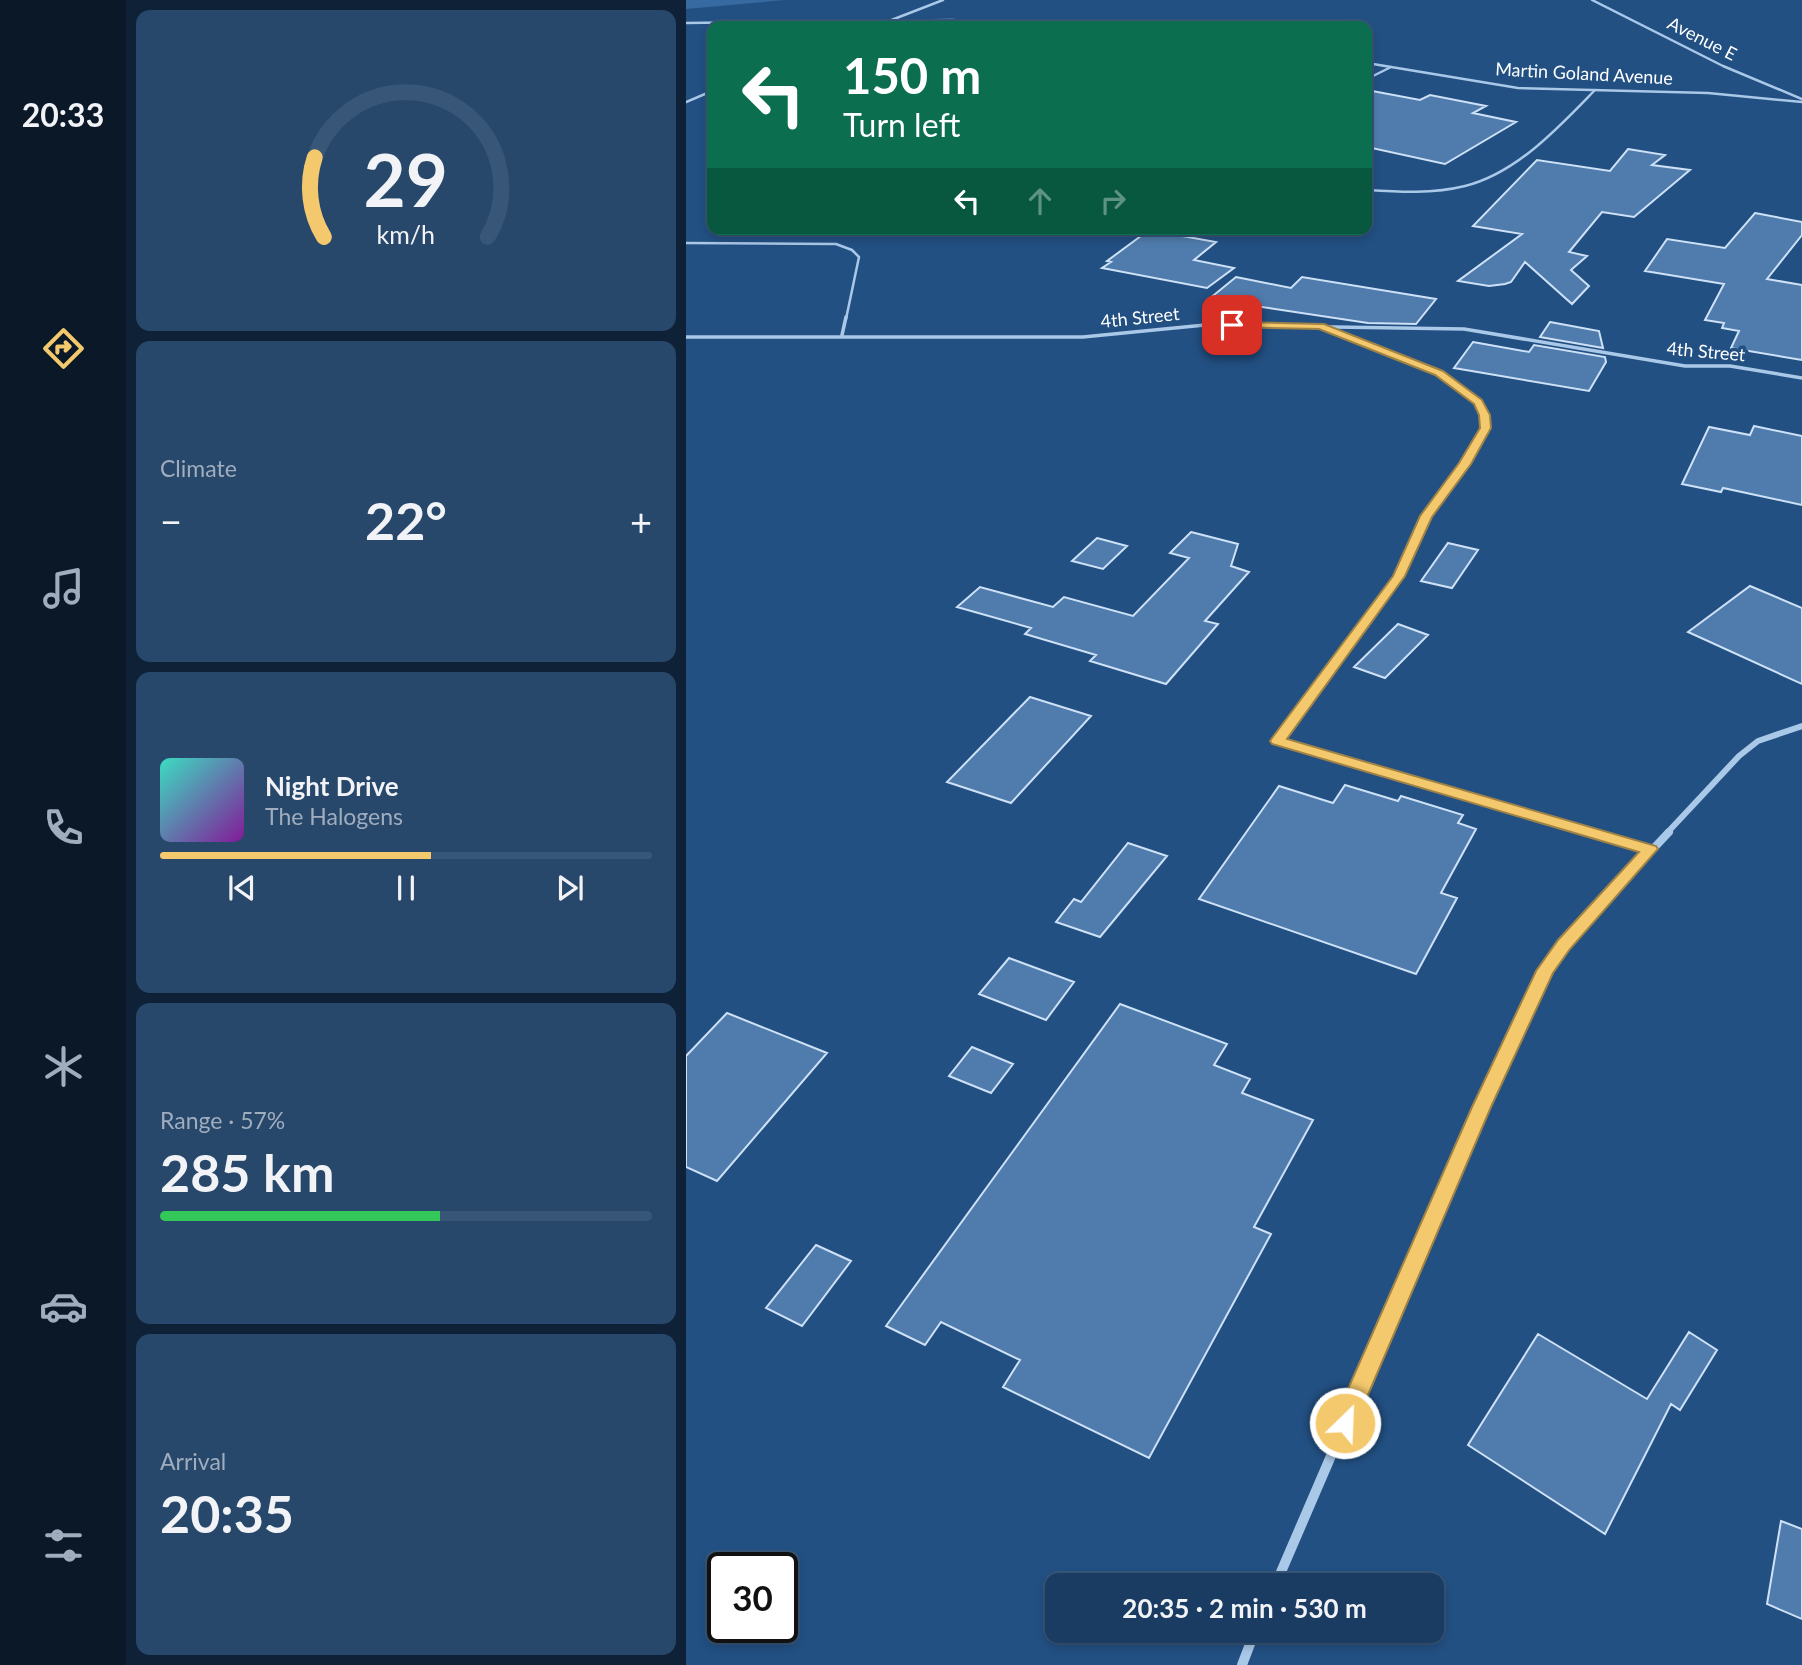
<!DOCTYPE html>
<html lang="en">
<head>
<meta charset="utf-8">
<style>
	:root { --surface:#1a3c62; --page:#27476b; --text:#f1f3f6; --muted:#9fadbe; --line:#385677; --accent:#f4c86c }
	body { margin:0; font-family:Lato,sans-serif; background:var(--page); color:var(--text); height:100vh; display:flex; flex-direction:column; font-size:26px; white-space:nowrap }
	* { box-sizing:border-box; margin:0 }
	p { font-size:23px; color:var(--muted) }
	.icon { flex:none; width:38px; height:38px; fill:none; stroke:currentColor; stroke-width:2; stroke-linecap:round; stroke-linejoin:round }
	.map { position:relative; flex:1; overflow:hidden }
	.details { display:flex; flex-direction:column; gap:10px; padding:10px; background:#0e2136; width:560px }
	.details>* { flex:none }
	.top-card { position:absolute; left:21px; top:21px; width:665px; height:214px; border-radius:14px; box-shadow:0 4px 10px #0003,0 0 0 2px var(--line); background:#0b6e4f; color:#fff; overflow:hidden }
	.speed { position:absolute; left:21px; top:1552px; display:flex; gap:14px; font-size:35px; font-weight:700; text-align:center }
	.speed>* { display:grid; place-content:center; width:91px; height:91px; border-radius:50%; background:var(--surface); box-shadow:0 4px 10px #0003,0 0 0 2px var(--line); line-height:1 }
	.speed .limit { border:4px solid #111; border-radius:10px; background:#fff; color:#111 }
	.pin { position:absolute; display:grid; place-items:center; width:60px; height:60px; color:#fff; margin:-30px; border-radius:14px; box-shadow:0 4px 10px #0006 }
	.me { position:absolute; width:77px; margin:-38px; rotate:24deg; stroke-linejoin:round; filter:drop-shadow(0 0 5px #0008) }
	.turn { display:flex; align-items:center; gap:24px; height:147px; padding:0 21px; font-size:32px }
	.turn .icon { width:91px; height:91px; stroke-width:2.5 }
	.turn b { display:block; font-size:49px; line-height:60px }
	.lanes { display:flex; align-items:center; height:66px; padding:0 21px; background:#0003; justify-content:center; gap:35px; direction:ltr }
	.lanes .off { opacity:.35 }
	.big { font-size:52px; font-weight:700; line-height:1.1 }
	.details .widget { flex:1; display:flex; flex-direction:column; justify-content:center; gap:10px; min-width:0; padding:0 24px; border-radius:14px; background:var(--page) }
	.details .dial { align-items:center; gap:0 }
	.dial svg { height:182px; overflow:visible; fill:none; stroke:var(--line); stroke-width:7; stroke-linecap:round; text-anchor:middle }
	.dial text { fill:var(--text); stroke:none }
	.song { display:flex; align-items:center; gap:21px }
	.cover { width:84px; height:84px; border-radius:10px; background:linear-gradient(135deg,hsl(170 70% 55%),hsl(290 70% 35%)) }
	.played { height:7px; border-radius:4px; background:linear-gradient(90deg,var(--accent) 55%,var(--line) 55%) }
	.keys { display:flex; justify-content:space-around; direction:ltr }
	.heat { display:flex; justify-content:space-between; align-items:center; font-size:38px; direction:ltr }
	.charge { height:10px; border-radius:5px; background:linear-gradient(90deg,#34c759 57%,var(--line) 0) }
	.trip { position:absolute; left:359px; top:1573px; width:399px; height:70px; border-radius:14px; background:var(--surface); box-shadow:0 4px 10px #0003,0 0 0 2px var(--line); font-weight:700; line-height:70px; text-align:center }
	main { display:flex; flex:1; min-height:0 }
	.dock { display:flex; flex-direction:column; width:126px; justify-content:space-around; align-items:center; background:#0a1827; color:var(--muted) }
	.dock .icon { width:49px; height:49px }
	.dock .on { color:var(--accent) }
	.dock b { font-size:32px; color:var(--text) }
	.map>svg:first-child { display:block }
	.green { fill:#366aa0 }
	.building { fill:#4f7cad; stroke:#cee1f6; stroke-width:2 }
	.lines { fill:none; stroke-linecap:round; stroke-linejoin:round }
	.service-far3 { stroke:#aac8e8; stroke-width:2.5 }
	.service-far2 { stroke:#aac8e8; stroke-width:3.5 }
	.service-far1 { stroke:#aac8e8; stroke-width:4.5 }
	.service { stroke:#aac8e8; stroke-width:6 }
	.minor-far3 { stroke:#aac8e8; stroke-width:2.5 }
	.minor-far2 { stroke:#aac8e8; stroke-width:6 }
	.minor-far1 { stroke:#aac8e8; stroke-width:8 }
	.minor { stroke:#aac8e8; stroke-width:10 }
	.route { fill:#f4c86c; stroke:#9f8246; stroke-width:2 }
	.labels { text-anchor:middle; stroke-width:7; stroke-linejoin:round; paint-order:stroke }
	.far-street-label { font-size:18px; fill:#fff; stroke:#225083 }
</style>
</head>
<body>
<main>
<nav class="dock">
<b>20:33</b>
<svg class="icon on" aria-label="directions" viewBox="0 0 24 24"><path d="M12 3l9 9-9 9-9-9zM9 14v-3h6M13 9l2 2-2 2"/></svg>
<svg class="icon" aria-label="music" viewBox="0 0 24 24"><path d="M9 18V5l10-2v13"/><circle cx="6" cy="18" r="3"/><circle cx="16" cy="16" r="3"/></svg>
<svg class="icon" aria-label="phone" viewBox="0 0 24 24"><path d="M5 4h4l2 5-3 2q2 4 5 5l2-3 5 2v4C11 20 4 13 5 4z"/></svg>
<svg class="icon" aria-label="climate" viewBox="0 0 24 24"><path d="M12 3v18M4 7l16 10M4 17L20 7"/></svg>
<svg class="icon" aria-label="car" viewBox="0 0 24 24"><path d="M5 17H2v-5l4-1 3-4h7l3 4 3 1v5h-3M9 17h6M6 11h13"/><circle cx="7" cy="17" r="2"/><circle cx="17" cy="17" r="2"/></svg>
<svg class="icon" aria-label="filters" viewBox="0 0 24 24"><path d="M4 7h16M4 17h16"/><circle cx="9" cy="7" r="2"/><circle cx="15" cy="17" r="2"/></svg>
</nav>
<section class="details">
<div class="widget dial"><svg viewBox="0 0 100 80">
<path d="M14 69A42 42 0 1 1 86 69"/>
<path d="M14 69A42 42 0 0 1 10 34" stroke="#f4c86c"/>
<text x="50" y="56" font-size="32" font-weight="700">29</text>
<text x="50" y="72" font-size="11">km/h</text>
</svg></div>
<div class="widget"><p>Climate</p>
<div class="heat"><a>−</a><b class="big">22°</b><a>+</a></div>
</div>
<div class="widget">
<div class="song"><i class="cover"></i><div><b>Night Drive</b><p>The Halogens</p></div></div>
<div class="played"></div>
<div class="keys"><svg class="icon" aria-label="previous" viewBox="0 0 24 24"><path d="M18 5L8 12l10 7zM5 5v14"/></svg><svg class="icon" aria-label="pause" viewBox="0 0 24 24"><path d="M8 5v14M16 5v14"/></svg><svg class="icon" aria-label="next" viewBox="0 0 24 24"><path d="M6 5l10 7-10 7zM19 5v14"/></svg></div>
</div>
<div class="widget"><p>Range · 57%</p><b class="big">285 km</b><div class="charge"></div></div>
<div class="widget"><p>Arrival</p><b class="big">20:35</b></div>
</section>
<div class="map">
<svg width="1116" height="1665" viewBox="0 0 1116 1665">
	<rect width="100%" height="100%" fill="#225083"/>
	<!-- green -->
	<path class="green" d="M0,0H99L0,9Z"/>
	<!-- building -->
	<path class="building" d="M681,90L734,100L744,95L800,106L787,113L830,122L759,164L681,147Z
		M942,149L979,155L966,165L1004,170L948,217L916,212L883,252L901,256L885,270L903,286L886,304L839,262L825,282L819,284L803,286L772,281L836,234L787,226L851,160L924,171Z
		M1069,213L1116,222V235L1081,279L1116,285V360L1045,348L1053,331L1036,328L1038,323L1019,320L1038,284L959,271L981,239L1039,248Z
		M463,230L530,242L508,260L548,268L521,288L416,268L425,262L421,261Z
		M550,277L605,288L616,277L750,299L730,324L682,323L523,299Z
		M864,322L913,331L917,348L854,337Z
		M787,342L843,352L848,345L919,357L920,362L903,391L768,368Z
		M1068,426L1116,436V505L1037,488L1035,492L996,484L1023,427L1064,435Z
		M505,532L552,544L545,566L563,572L519,621L532,624L480,684L404,661L410,655L339,634L345,628L271,607L294,587L367,607L378,597L447,616L503,558L484,553Z
		M411,538L441,546L417,569L386,561Z
		M762,543L792,550L766,588L735,581Z
		M1064,586L1116,608V684L1002,632Z
		M712,624L742,635L699,678L668,667Z
		M344,697L405,716L325,803L261,782Z
		M659,785L712,801L715,796L777,815L772,823L790,829L755,893L771,898L730,974L513,899L593,786L647,803Z
		M442,843L481,856L414,937L370,922L388,899L395,902Z
		M323,958L388,982L360,1020L293,994Z
		M434,1004L541,1044L528,1065L564,1079L556,1093L627,1120L568,1227L585,1234L463,1458L317,1387L334,1360L255,1322L239,1345L200,1326Z
		M41,1013L141,1053L31,1181L0,1167V1056Z
		M286,1047L327,1064L305,1093L263,1076Z
		M130,1245L165,1261L116,1326L80,1308Z
		M1003,1332L1031,1350L994,1410L985,1404L919,1534L782,1445L852,1334L961,1399Z
		M1095,1521L1116,1529V1619L1081,1604Z"/>
	<g class="lines">
		<!-- service-far3 -->
		<path class="service-far3" d="M190,26L257,0
			M681,79L705,67
			M0,102L26,91
			M681,190C713,192 747,194 779,186C831,173 873,127 909,90
			M0,243L150,244L166,250L173,257L160,319"/>
		<!-- service-far2 -->
		<path class="service-far2" d="M640,329C677,342 787,375 797,415C801,427 794,440 788,450C769,484 742,509 727,545
			M156,335L160,317
			M0,337H397L519,325L778,329L999,366H1044L1116,378"/>
		<!-- service-far1 -->
		<path class="service-far1" d="M728,544C699,615 637,680 591,741L910,833"/>
		<!-- service -->
		<path class="service" d="M904,832L964,849"/>
		<!-- minor-far3 -->
		<path class="minor-far3" d="M906,0L1037,66L1116,99
			M0,23L266,20L373,26
			M681,63L832,88L1022,93L1116,102"/>
		<!-- minor-far2 -->
		<path class="minor-far2" d="M981,833L1053,756L1072,741L1116,726"/>
		<!-- minor-far1 -->
		<path class="minor-far1" d="M755,1200L859,971L878,944L983,832"/>
		<!-- minor -->
		<path class="minor" d="M589,1586L756,1198
			M556,1665L569,1631"/>
	</g>
	<!-- route -->
	<path class="route" d="M546,322L638,324L757,371L796,400L804,415L805,428L785,464L746,517L719,576L601,739L970,846L972,849L884,949L867,973L805,1107L667,1430L659,1434L651,1430L647,1423L786,1107L850,971L872,940L953,852L586,744L584,741L586,738L707,576L734,516L773,463L794,428L793,415L788,404L749,375L633,329L543,327V323Z"/>
	<g class="labels">
		<!-- far-street labels -->
		<g class="far-street-label">
			<text transform="translate(1016 39) rotate(27)" y="6">Avenue E</text>
			<text transform="translate(898 74) rotate(3)" y="6">Martin Goland Avenue</text>
			<text transform="translate(454 318) rotate(-6)" y="6">4th Street</text>
			<text transform="translate(1020 352) rotate(5)" y="6">4th Street</text>
		</g>
	</g>
</svg>
<div class="speed"><div class="limit">30</div></div>
<div class="pin" style="left:546px;top:325px;background:#d93025"><svg class="icon" aria-label="arrive" viewBox="0 0 24 24"><path d="M6 21V4h12l-3 4 3 4H6"/></svg></div>
<svg class="me" style="left:659px;top:1423px" viewBox="-20 -20 40 40"><circle r="17" fill="#f4c86c" stroke="#fff" stroke-width="3"/><path d="M0-11L8 9 0 5-8 9z" fill="#fff"/></svg>
<div class="trip">20:35 · 2 min · 530 m</div>
<div class="top-card">
<div class="turn"><svg class="icon" aria-label="left" viewBox="0 0 24 24"><path d="M17 20v-9H6M10 6l-5 5 5 5"/></svg><div><b>150 m</b>Turn left</div></div>
<div class="lanes"><svg class="icon" aria-label="left" viewBox="0 0 24 24"><path d="M17 20v-9H6M10 6l-5 5 5 5"/></svg><svg class="icon off" aria-label="ahead" viewBox="0 0 24 24"><path d="M12 20V5M6 11l6-6 6 6"/></svg><svg class="icon off" aria-label="right" viewBox="0 0 24 24"><path d="M7 20v-9h11M14 6l5 5-5 5"/></svg></div>
</div>
</div>
</main>
</body>
</html>
